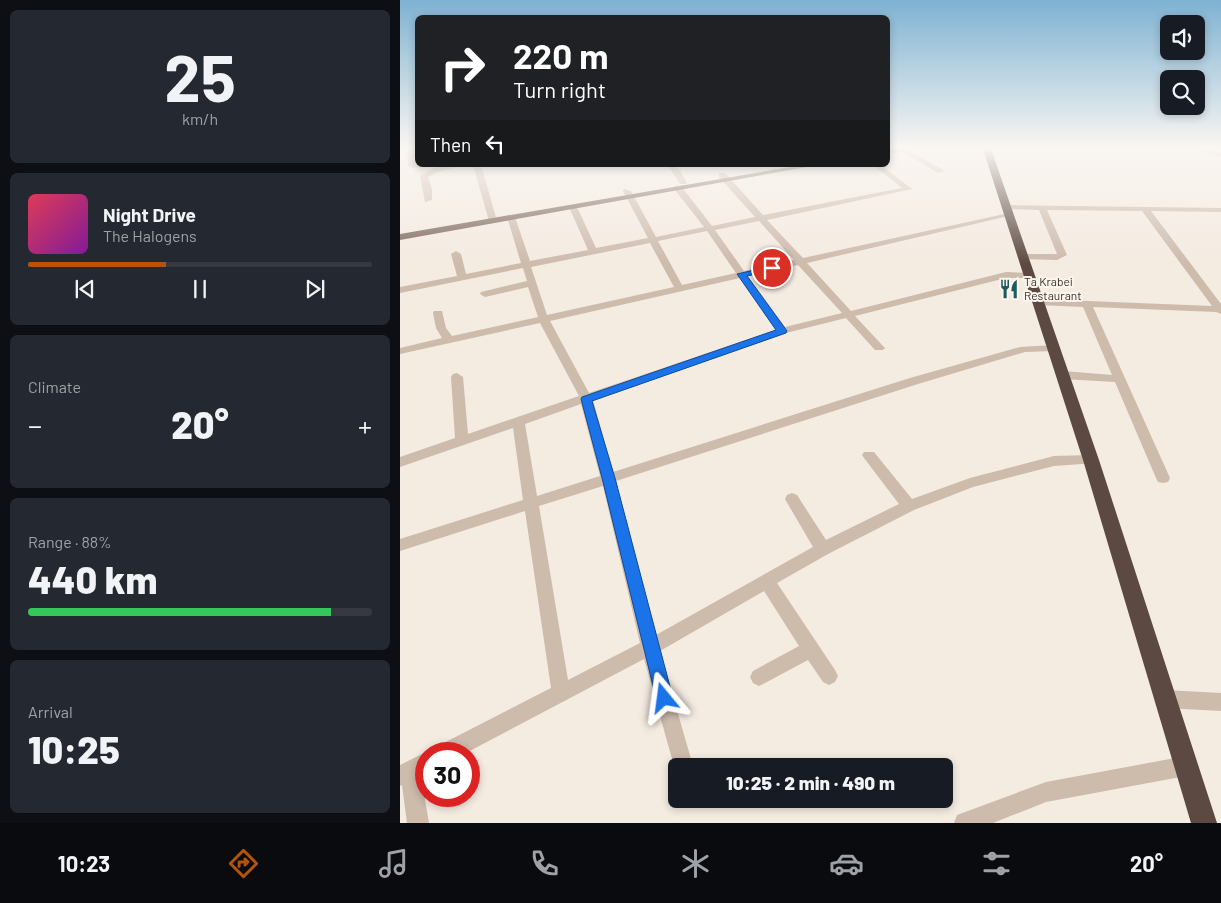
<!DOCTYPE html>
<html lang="en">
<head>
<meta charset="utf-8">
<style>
	:root { --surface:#171b24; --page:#242831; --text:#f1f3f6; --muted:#9ea1a6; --line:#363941; --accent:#b45309 }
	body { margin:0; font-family:Barlow,sans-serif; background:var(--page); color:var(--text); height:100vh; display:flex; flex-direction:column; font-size:19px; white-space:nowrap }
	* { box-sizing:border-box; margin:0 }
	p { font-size:16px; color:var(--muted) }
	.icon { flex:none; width:28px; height:28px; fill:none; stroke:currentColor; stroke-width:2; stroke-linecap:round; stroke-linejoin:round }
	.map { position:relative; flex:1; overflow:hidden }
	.sheet { display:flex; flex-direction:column; gap:10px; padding:10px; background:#0d0f14; width:400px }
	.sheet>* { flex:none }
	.guide { position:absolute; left:15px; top:15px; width:475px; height:152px; border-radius:8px; box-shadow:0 2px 8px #0003; background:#202124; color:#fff; overflow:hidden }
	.tools { position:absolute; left:760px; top:15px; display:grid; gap:10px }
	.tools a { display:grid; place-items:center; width:45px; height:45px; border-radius:8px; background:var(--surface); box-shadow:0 2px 8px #0003; font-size:25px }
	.speed { position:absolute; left:15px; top:742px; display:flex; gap:10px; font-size:25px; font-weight:700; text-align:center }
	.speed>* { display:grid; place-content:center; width:65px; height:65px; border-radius:50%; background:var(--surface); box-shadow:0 2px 8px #0003; line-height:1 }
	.speed .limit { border:8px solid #d22; background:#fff; color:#111 }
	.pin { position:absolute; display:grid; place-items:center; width:42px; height:42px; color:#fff; margin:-21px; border:2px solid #fff; border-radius:50%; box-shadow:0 1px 5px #0007 }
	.me { position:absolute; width:55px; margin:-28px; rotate:344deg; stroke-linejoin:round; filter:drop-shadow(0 0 4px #0008) }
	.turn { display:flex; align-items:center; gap:18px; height:105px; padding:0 15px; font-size:22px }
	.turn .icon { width:65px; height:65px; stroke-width:2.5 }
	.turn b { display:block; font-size:35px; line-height:42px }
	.then { display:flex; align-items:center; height:48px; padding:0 15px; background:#0003; gap:10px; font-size:19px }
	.big { font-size:38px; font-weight:800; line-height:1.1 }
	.sheet .widget { flex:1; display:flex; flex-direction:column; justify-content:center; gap:8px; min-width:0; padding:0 18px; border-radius:8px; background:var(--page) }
	.sheet .dial { align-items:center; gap:0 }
	.dial b { font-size:65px; line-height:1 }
	.song { display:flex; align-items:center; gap:15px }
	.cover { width:60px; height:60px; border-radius:8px; background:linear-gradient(135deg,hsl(350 70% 55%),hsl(290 70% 35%)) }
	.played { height:5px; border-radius:2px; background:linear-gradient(90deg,var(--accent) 40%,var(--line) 40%) }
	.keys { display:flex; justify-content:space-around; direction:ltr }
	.heat { display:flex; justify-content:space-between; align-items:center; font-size:28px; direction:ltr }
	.charge { height:8px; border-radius:4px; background:linear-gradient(90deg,#34c759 88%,var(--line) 0) }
	.trip { position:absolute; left:268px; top:758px; width:285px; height:50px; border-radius:8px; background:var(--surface); box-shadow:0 2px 8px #0003; font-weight:800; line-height:50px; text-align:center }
	.dock { display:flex; height:80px; justify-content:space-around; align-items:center; background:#090b0e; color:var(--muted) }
	.dock .icon { width:35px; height:35px }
	.dock .on { color:var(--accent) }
	.dock b { font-size:22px; color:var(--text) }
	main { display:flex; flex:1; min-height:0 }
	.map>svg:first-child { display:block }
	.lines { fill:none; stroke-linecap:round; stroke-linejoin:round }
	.minor { fill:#cdbbac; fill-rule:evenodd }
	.major { fill:#7d675c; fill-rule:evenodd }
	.highway { fill:#5c4a42; fill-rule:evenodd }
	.route { fill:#1a73e8; stroke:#114b97 }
	.labels { text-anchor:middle; stroke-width:4; stroke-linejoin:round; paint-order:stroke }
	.far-poi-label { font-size:12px; fill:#3b302b; stroke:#fbf5ee; text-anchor:start }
</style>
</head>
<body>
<main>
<section class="sheet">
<div class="widget dial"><b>25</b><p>km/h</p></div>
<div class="widget">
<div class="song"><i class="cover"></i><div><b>Night Drive</b><p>The Halogens</p></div></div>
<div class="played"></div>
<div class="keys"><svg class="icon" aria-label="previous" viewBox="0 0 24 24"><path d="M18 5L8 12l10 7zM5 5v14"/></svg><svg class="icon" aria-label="pause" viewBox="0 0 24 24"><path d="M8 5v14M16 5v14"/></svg><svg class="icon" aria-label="next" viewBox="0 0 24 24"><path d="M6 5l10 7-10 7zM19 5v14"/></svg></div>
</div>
<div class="widget"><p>Climate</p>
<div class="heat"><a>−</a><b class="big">20°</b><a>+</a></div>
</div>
<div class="widget"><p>Range · 88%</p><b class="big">440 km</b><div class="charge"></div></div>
<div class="widget"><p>Arrival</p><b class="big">10:25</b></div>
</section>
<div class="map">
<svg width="821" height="823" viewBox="0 0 821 823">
	<rect width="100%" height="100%" fill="#f4ebe1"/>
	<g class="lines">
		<!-- minor -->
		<path class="minor" d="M7,149H13L15,163L25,165L24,167L13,168L8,166Z
			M500,149H506L545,171L538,173L501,151Z
			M798,149H808L821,153V157Z
			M50,165H64L38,172L28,177L32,189V200L25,202L20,176L33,168Z
			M73,165H81L97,221L96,223L89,221Z
			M268,165H276L287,182L286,184H280Z
			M473,165H481L512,189L367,220L403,258L609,213L613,215L407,263L451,311L606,272L629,273L634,276L632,278H606L455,316L483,346L485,348L483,350H475L446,318L386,333L193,400L213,472L510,378L620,347L654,345L660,348L654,351L625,352L518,384L216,481L256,635L413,547L385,499L387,495L392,493L397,495L426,540L499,504L464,458L462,455L464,452H474L512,499L570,478L654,456L691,455L696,457L698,460L696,463L654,466L573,487L514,510L428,554L377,583L435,670L438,676L435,682L429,685L423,682L408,660L365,683L359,686L353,683L350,677L353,671L399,646L364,591L260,651L293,766H276V773L244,659L64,754H33L36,747L151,688L125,511L0,551V539L123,500L113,428L0,467V457L55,438L51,377L53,374L57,373L63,377L68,434L179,396L140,323L0,354V348L42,338L36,328L33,313L34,311H42L46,328L52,336L138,317L128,287L85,297L80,294L81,292L127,281L123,268L0,293V287L57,276L51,254L56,251L61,254L66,274L121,263L107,217L108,215L115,217L130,261L188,250L169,207L173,205L177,207L196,248L248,238L223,191L224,189L231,191L256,237L304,227L275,190V186H281L312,226L355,217L319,177V173H325L363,215L502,188ZM359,221L394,260L344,271L315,230ZM307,231L336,273L282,285L258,241ZM250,243L274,287L147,315L131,267ZM398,265L442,313L385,327L348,276ZM340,278L376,330L189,393L150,321ZM181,404L200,476L137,496L125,424ZM203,486L240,643L168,680L139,506Z
			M604,205L821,208V212L751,211L821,304V314L816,312L693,307L770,478L768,482L763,483L758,482L756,478L715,382L663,379L657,375L663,371L712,375L683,307L638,305L633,302L638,299L812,306L742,211L647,210L667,255L657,260L623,259L620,258V254H657L639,210L607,209H604Z
			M765,690L821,693V711L765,708L758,706L756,699L758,692Z
			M26,752L30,754H26V773L21,776L29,823H7L2,785L0,786V765Z
			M786,756L793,759L796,766L793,773L786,776L646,802L593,823H554L557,815L646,782Z"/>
		<!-- major -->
		<path class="major" d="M494,149H510L488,154V150Z
			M402,165H418L0,240V234Z"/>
		<!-- highway -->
		<path class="highway" d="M583,149H591L699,460L817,823H791L683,460Z"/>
	</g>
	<!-- sky -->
	<linearGradient id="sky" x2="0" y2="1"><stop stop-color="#7eb2d2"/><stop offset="0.56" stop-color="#faf6f2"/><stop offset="1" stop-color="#faf6f2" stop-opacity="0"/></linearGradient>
	<rect width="821" height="264" fill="url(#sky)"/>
	<!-- route -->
	<path class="route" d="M372,266L376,268L375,270L347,276L387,331L386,333L192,401L215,478L273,698L270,704L264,706L258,704L256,698L202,478L181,399L182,397L376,330L337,274Z"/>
	<!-- icons -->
	<defs>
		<symbol id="restaurant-bare" viewBox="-9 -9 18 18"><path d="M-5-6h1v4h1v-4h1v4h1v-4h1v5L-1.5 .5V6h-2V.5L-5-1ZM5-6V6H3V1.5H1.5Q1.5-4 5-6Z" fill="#1f5a5e" stroke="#fbf5ee" stroke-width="2.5" paint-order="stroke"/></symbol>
	</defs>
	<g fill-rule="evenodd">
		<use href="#restaurant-bare" x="595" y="275" width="28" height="28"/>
	</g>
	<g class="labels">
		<!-- far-poi labels -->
		<g class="far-poi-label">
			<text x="624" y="286">Ta Krabei<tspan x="624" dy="14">Restaurant</tspan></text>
		</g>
	</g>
</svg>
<div class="tools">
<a><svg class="icon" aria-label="sound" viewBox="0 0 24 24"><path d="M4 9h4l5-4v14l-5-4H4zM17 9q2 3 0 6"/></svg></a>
<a><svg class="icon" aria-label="search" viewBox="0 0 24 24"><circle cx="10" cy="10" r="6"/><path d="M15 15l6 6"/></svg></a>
</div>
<div class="speed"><div class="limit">30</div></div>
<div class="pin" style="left:372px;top:268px;background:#d93025"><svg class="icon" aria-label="arrive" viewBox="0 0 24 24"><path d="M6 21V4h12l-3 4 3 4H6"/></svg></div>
<svg class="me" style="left:264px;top:698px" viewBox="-20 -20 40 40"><path d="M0-17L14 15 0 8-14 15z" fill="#1a73e8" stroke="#fff" stroke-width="4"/></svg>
<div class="trip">10:25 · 2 min · 490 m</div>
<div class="guide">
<div class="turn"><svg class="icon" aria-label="right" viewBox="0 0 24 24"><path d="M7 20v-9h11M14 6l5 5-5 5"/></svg><div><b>220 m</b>Turn right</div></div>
<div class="then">Then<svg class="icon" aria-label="left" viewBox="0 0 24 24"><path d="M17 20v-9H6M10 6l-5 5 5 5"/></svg></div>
</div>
</div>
</main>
<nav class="dock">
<b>10:23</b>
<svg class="icon on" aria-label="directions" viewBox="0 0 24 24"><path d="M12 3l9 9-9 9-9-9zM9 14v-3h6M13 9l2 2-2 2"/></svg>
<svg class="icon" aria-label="music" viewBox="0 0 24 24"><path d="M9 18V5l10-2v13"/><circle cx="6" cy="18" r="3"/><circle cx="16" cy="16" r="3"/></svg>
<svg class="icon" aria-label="phone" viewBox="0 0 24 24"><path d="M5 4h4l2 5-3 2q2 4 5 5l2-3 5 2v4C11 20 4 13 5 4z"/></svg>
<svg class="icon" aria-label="climate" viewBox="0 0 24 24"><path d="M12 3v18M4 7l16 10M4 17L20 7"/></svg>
<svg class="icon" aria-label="car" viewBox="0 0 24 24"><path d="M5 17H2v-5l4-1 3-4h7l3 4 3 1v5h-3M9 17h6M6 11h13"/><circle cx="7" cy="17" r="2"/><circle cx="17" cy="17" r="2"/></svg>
<svg class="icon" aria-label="filters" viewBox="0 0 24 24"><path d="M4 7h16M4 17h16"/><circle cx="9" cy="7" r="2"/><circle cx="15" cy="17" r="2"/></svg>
<b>20°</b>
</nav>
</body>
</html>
